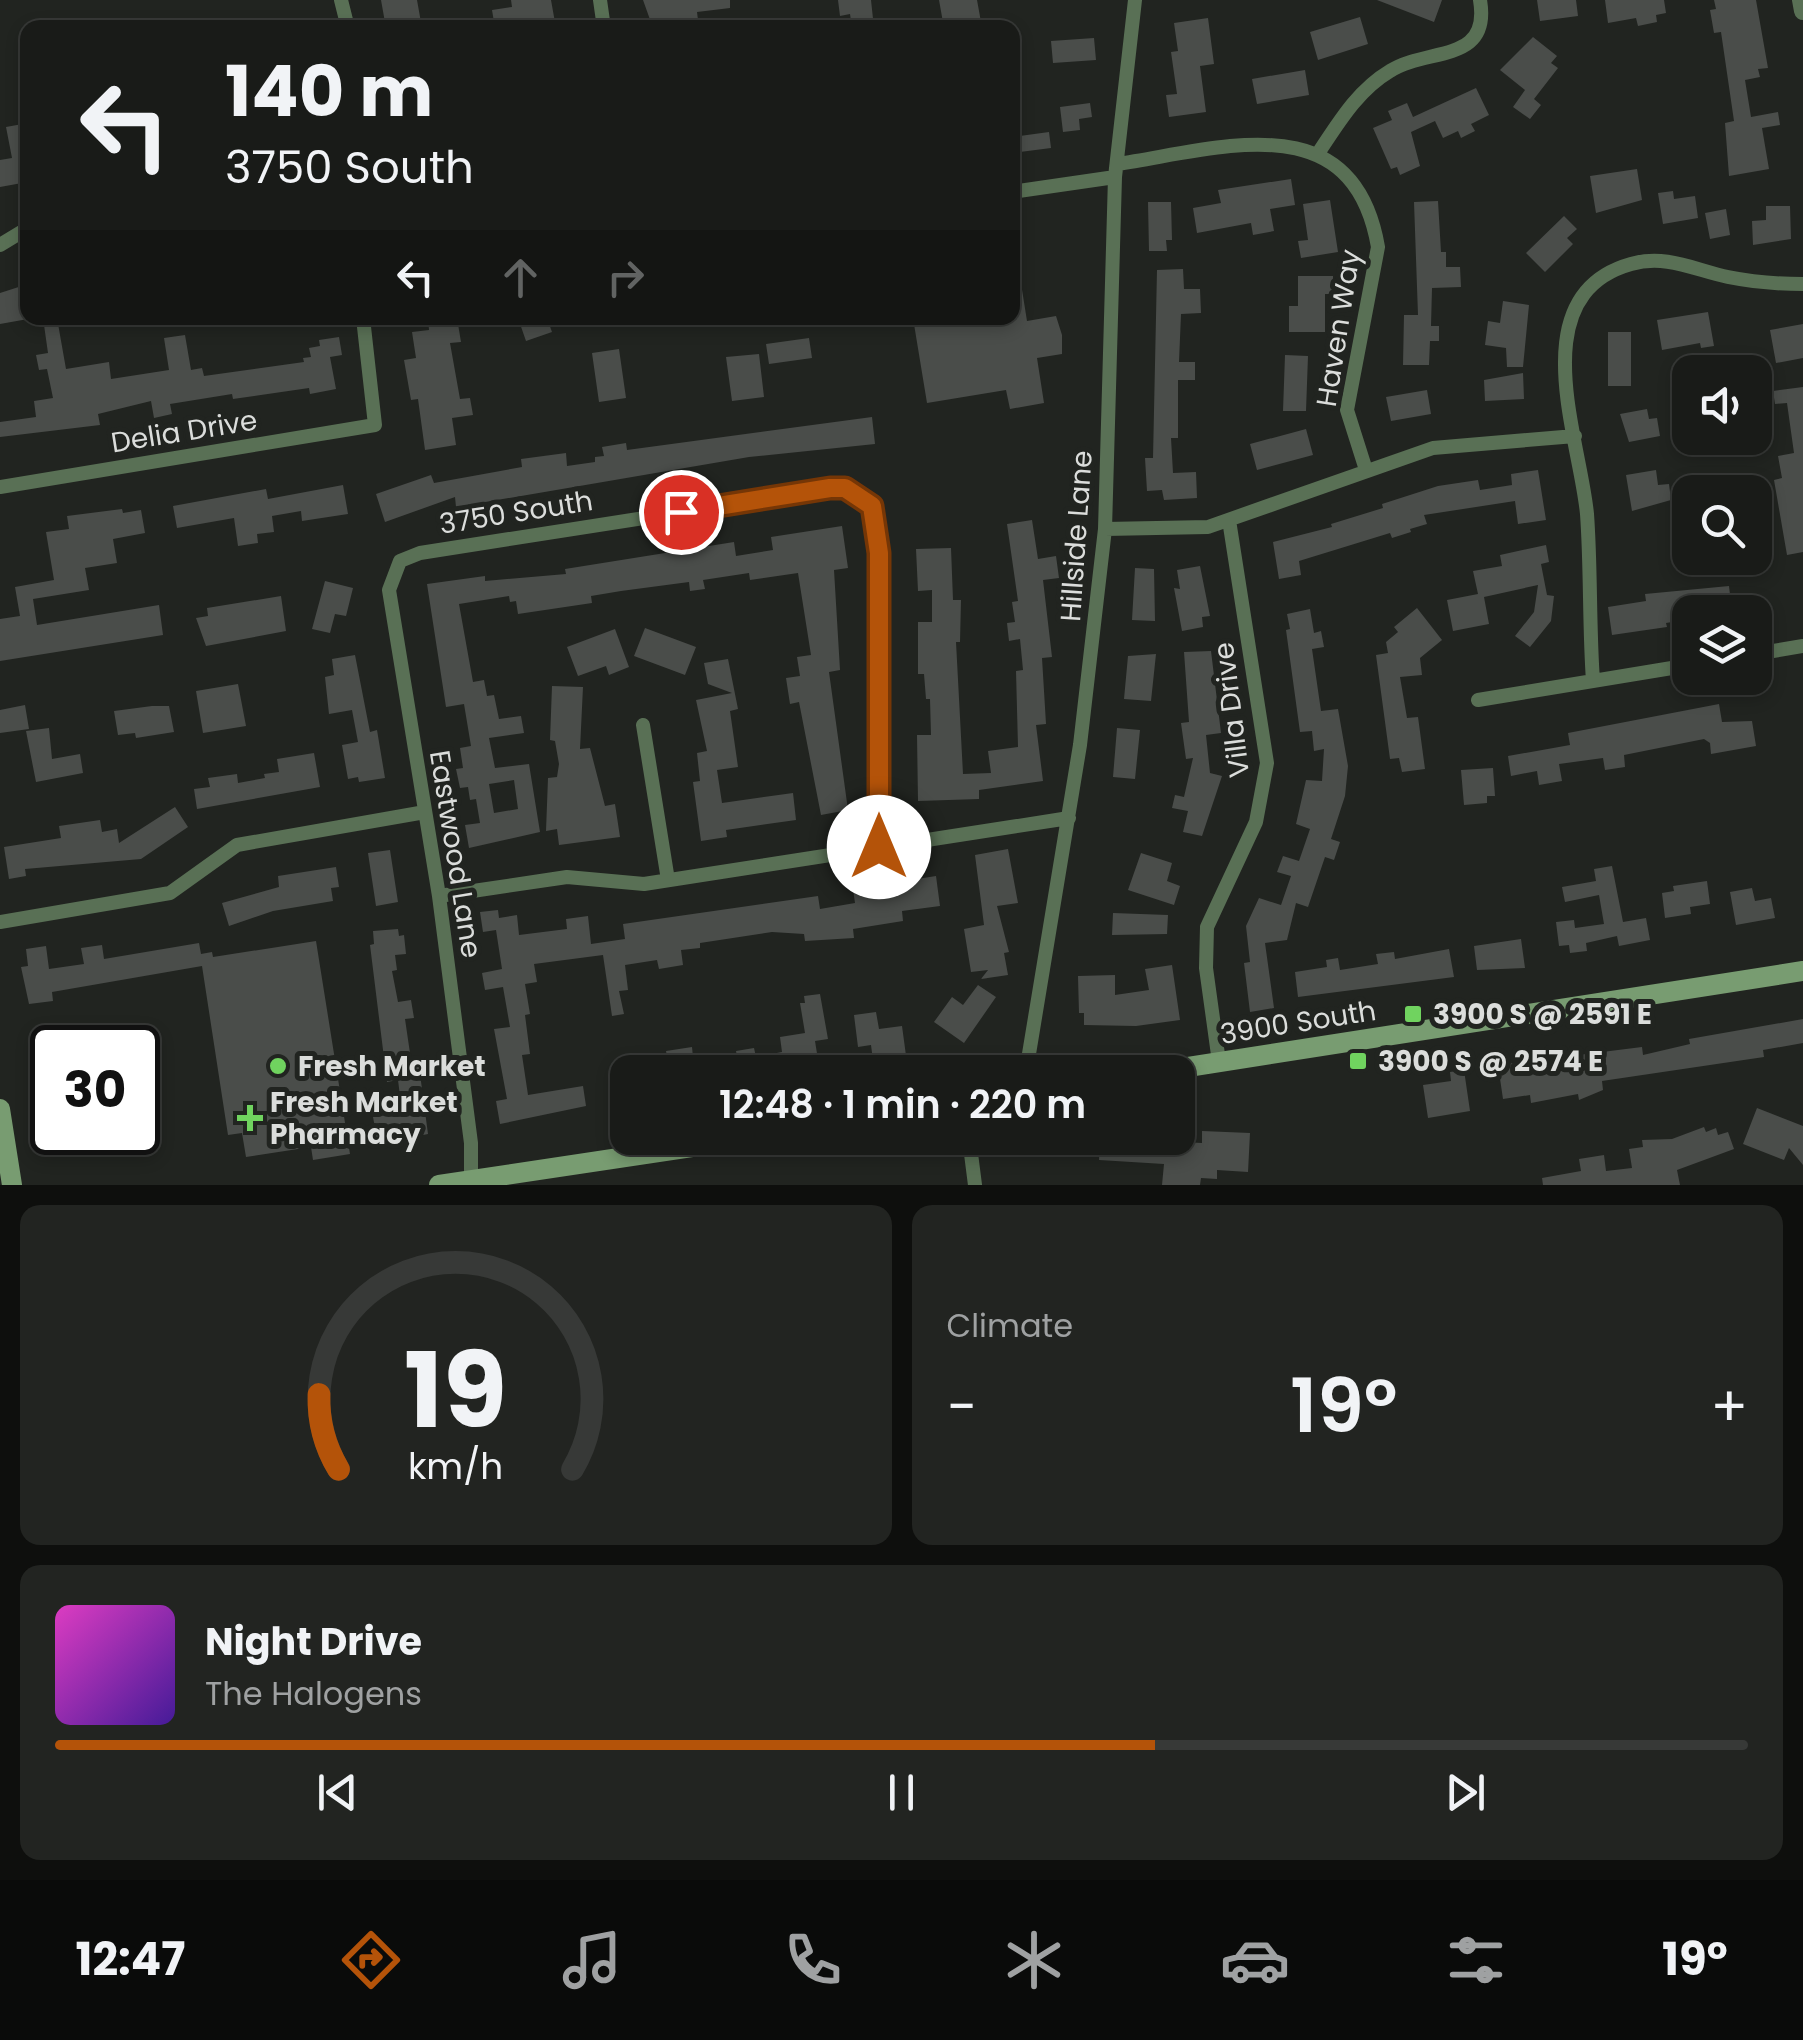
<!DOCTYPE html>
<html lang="en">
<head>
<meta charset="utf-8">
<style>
	:root { --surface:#191b18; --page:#222421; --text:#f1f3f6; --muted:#9fa1a2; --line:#373937; --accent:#b45309 }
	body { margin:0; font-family:Poppins,sans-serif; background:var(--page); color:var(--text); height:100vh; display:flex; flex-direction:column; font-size:38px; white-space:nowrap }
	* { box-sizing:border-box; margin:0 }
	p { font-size:32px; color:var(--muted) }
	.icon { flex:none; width:55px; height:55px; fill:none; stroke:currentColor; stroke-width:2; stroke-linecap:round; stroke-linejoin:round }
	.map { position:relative; height:1185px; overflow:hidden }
	.details { display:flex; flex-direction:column; gap:20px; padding:20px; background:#0e0f0d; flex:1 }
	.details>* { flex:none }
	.top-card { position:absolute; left:20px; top:20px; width:1000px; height:305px; border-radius:20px; box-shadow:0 5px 15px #0003,0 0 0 2px var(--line); background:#191b18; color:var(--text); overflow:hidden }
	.controls { position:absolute; left:1672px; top:355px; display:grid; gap:20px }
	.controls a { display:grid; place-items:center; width:100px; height:100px; border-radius:20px; background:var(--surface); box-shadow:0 5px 15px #0003,0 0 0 2px var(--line); font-size:50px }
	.speed { position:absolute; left:30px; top:1025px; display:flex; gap:20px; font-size:50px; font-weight:700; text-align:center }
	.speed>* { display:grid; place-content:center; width:130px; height:130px; border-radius:50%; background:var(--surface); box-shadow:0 5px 15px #0003,0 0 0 2px var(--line); line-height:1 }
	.speed .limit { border:5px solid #111; border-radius:15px; background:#fff; color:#111 }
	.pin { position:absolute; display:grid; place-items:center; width:85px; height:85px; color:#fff; margin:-42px; border:5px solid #fff; border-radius:50%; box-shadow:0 2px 10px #0007 }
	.me { position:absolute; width:110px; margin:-55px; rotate:0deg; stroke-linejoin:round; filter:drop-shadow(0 0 8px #0008) }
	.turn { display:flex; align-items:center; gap:35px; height:210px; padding:0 40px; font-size:45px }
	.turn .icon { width:130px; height:130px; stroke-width:2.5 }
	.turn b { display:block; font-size:70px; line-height:85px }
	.lanes { display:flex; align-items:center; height:95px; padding:0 40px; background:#0003; justify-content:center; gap:50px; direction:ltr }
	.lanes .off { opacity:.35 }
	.big { font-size:75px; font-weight:600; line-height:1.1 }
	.details .card { flex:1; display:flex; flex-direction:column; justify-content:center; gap:15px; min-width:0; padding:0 35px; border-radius:20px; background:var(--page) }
	.details .dial { align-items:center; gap:0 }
	.dial svg { height:260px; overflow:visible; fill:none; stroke:var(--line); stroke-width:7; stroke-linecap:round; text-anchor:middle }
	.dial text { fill:var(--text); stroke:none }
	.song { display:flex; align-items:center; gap:30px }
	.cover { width:120px; height:120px; border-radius:15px; background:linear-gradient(135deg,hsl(310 70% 55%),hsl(260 70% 35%)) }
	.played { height:10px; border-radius:5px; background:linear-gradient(90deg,var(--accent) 65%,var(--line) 65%) }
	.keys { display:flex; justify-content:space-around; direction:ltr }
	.heat { display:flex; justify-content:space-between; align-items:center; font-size:55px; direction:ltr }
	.details .tiles { flex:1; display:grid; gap:20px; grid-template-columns:1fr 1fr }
	.card:last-child { grid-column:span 2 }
	.trip { position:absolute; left:610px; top:1055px; width:585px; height:100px; border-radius:20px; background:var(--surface); box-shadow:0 5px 15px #0003,0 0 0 2px var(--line); font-weight:600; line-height:100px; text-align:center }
	.dock { display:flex; height:160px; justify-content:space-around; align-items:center; background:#0a0b0a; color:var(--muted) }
	.dock .icon { width:70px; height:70px }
	.dock .active { color:var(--accent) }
	.dock b { font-size:45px; color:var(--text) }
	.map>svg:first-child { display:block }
	.building { fill:#4a4d4a; fill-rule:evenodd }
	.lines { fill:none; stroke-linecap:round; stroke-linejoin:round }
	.minor { stroke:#597055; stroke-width:14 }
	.tertiary { stroke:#597055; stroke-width:18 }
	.secondary { stroke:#789c71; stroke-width:20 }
	.route-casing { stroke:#753606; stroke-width:25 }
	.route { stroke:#b45309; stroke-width:18 }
	.poi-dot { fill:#70d35f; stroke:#212420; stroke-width:4 }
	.labels { text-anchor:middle; stroke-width:10; stroke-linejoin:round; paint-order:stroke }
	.street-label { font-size:28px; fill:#dbdddb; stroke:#212420 }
	.poi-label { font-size:28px; font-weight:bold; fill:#dbdddb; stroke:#212420; text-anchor:start }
</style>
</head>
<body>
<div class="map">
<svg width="1803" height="1185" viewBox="0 0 1803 1185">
	<rect width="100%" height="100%" fill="#212420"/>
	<!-- building -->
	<path class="building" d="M381,0H417L422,28H386Z
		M511,0H551L556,28H495L492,10L512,7Z
		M643,0H730V8L697,12L699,28H653Z
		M838,0H871L874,28H852L850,14L840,16Z
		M939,0H977L981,22L944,28Z
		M1377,0H1442L1434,22Z
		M1537,0H1576L1578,16L1540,21Z
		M1605,0H1664L1666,13L1656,15L1657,22L1638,26L1636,18L1608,23Z
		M1714,0H1756L1768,68L1758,69L1760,77L1745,80L1751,117L1778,112L1780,125L1762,128L1769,169L1729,176L1725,123L1734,121L1721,32L1714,33L1710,10L1716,9Z
		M1360,17L1368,44L1318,60L1310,32Z
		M1208,18L1214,64L1200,66L1206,112L1169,117L1166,95L1177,94L1171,52L1178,51L1174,23Z
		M1533,37L1557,56L1551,63L1558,68L1534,99L1541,105L1530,119L1513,107L1525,90L1500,70Z
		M1094,38L1096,60L1053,63L1051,41Z
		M1305,70L1309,95L1257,104L1252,79Z
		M1476,88L1489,115L1471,124L1475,131L1461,138L1458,131L1443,138L1435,121L1411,132L1420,166L1400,175L1397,167L1391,169L1373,128L1392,120L1388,111L1407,103L1413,117Z
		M1090,103L1092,117L1079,119L1080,130L1063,132L1060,107Z
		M28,123V176L21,177L22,183L0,187V160L12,158L6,127Z
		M1049,132L1051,148L1012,153V137Z
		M1637,169L1642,200L1596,213L1590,176Z
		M1291,179L1295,205L1270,209L1274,231L1253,235L1251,223L1197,233L1193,208L1221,203L1218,190Z
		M1673,191L1674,199L1695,196L1698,218L1663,224L1658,193Z
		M1330,200L1338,252L1301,258L1298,241L1308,240L1303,204Z
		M1438,201L1441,252H1446V267H1460L1461,287L1432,288L1431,326H1439V341H1430L1429,365H1403L1404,315H1418L1414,202Z
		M1148,202H1171L1172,240H1166L1167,251H1149Z
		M1766,206H1790L1791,239L1753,245L1752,221L1766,220Z
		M1726,209L1730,235L1710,239L1705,213Z
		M1564,216L1577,229L1567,238L1573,244L1545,272L1526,253Z
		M1183,269L1184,289H1200L1201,313L1181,314L1179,362H1195V380H1178V438H1171L1173,473L1196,472L1197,498L1164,500L1162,490L1147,491L1145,458H1153L1157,270Z
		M1298,276H1333V294H1325V332H1289V306H1298Z
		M1012,277H1020L1027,321L1056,316L1062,335V354L1037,358L1044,403L1010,409L1006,390L927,403L913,318H1012Z
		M28,284V319L0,324V293Z
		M1503,301L1529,305L1523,367H1507L1506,348L1485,345L1488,321L1500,323Z
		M1708,312L1714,346L1701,348L1700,343L1662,350L1657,320Z
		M43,318H57L66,369L109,362L111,379L169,370L164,338L185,335L191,370L202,368L204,376L304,362L303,358L311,357L309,348L320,346L319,340L339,337L342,355L330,357L336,389L310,394L309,388L233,399L232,394L170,404L172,414L154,418L151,401L98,414L100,425L0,437V422L36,417L34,401L53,398L47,369L39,370L36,355L48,353Z
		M428,318H457L461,342L450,343L460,399L470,398L473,415L452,418L456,445L425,450L418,399L411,400L404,360L416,358L412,332L429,330Z
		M518,318H547L552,332L526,341Z
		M1803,324V358L1776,363L1770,330Z
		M1608,332H1631V386H1608Z
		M809,338L812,358L769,364L766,344Z
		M619,349L626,398L599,402L592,353Z
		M759,354L764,397L732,401L726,357Z
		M1285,355L1308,356L1306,411H1283Z
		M1523,373L1524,399L1485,401L1484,380Z
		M1803,387V552L1787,555L1774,480L1782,478L1778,456L1794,453L1787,403L1775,404L1773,391Z
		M1427,390L1431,414L1391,421L1386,397Z
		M1647,409L1649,419L1657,418L1660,436L1629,442L1620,414Z
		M872,417L875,444L749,457L456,507L455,497L385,522L376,494L431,475L434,483L522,467L521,459L566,453L567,466L595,462V457L604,456L602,447L626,443L627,450Z
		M1306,429L1313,455L1257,470L1250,444Z
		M1538,470L1546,520L1518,524L1515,501L1424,515L1427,524L1410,529L1411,532L1392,538L1390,533L1299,561L1301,575L1279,579L1273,542L1332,527L1331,524L1383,508L1382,504L1438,486L1478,480L1480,490L1512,485L1511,474Z
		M1656,470L1658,485L1669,484L1671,500L1632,511L1626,475Z
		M343,485L348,514L302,521L301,511L272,516L274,532L257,534L258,543L238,546L234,518L177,528L173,506L266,489L268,499Z
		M122,509L123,513L141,510L145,533L113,539L117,563L85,568L89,590L33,599L37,625L159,605L163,635L0,661V619L20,616L15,587L54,580L46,532L69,529L67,516Z
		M1032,520L1038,559L1056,556L1059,578L1043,580L1052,657L1042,658L1046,724L1036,725L1043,781L979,790V799L918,801L917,735H931L930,699H926L924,674H918V622H932V590L918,591L916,549L951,548L953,600H961L960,642H956L963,774L991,773L988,751L1018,747L1016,671L1023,670L1020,639L1009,641L1007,623L1015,622L1012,602L1018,601L1007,524Z
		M842,526L848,568L834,570L840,670L829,672L848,810L821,815L799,702L790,704L786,678L800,676L797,657L811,655L798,573L750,580L749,573L703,580L705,589L690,591L689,582L621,591L591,596L592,603L518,614L516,601L510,602L509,596L459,604L473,682L484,680L487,696L494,695L499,719L521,716L524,733L489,738L495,768L529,764L540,832L469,848L465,825L480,823L476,799L470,800L468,787L460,788L456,769L463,768L460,748L471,746L464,704L446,707L427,584L485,576V581L566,574L565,569L734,542L736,556L773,550L771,537ZM514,780L518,809L494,813L489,784Z
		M1546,545L1549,562L1541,564L1547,595L1554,596L1551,621L1530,647L1515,636L1534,612L1538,585L1484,597L1489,624L1453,631L1447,600L1478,594L1473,571L1502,566L1500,555Z
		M1200,566L1210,616L1202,617L1203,627L1182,631L1174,588L1180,589L1177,570Z
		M1135,568L1154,569L1155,621L1132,620Z
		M325,581L353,588L346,616L335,614L330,633L312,629Z
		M1729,586L1732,612H1690V619L1666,623L1667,627L1612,635L1608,607L1646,601L1645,594Z
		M281,596L286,631L206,646L196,618L208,616L207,608Z
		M1417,608L1442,640L1420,658L1422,675L1400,677L1407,718L1418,717L1425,769L1402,772L1399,758L1390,759L1376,655L1388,653L1386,642L1398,632L1394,627Z
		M1310,609L1314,633L1321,631L1324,647L1312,649L1321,711L1338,709L1348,766L1345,796L1331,839L1340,842L1334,860L1325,857L1308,907L1296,903L1287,940L1265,943L1274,1008L1250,1012L1244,963L1250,962L1246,926L1259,898L1281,905L1291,876L1277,872L1283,856L1299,861L1310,829L1296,824L1306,780L1322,781L1324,749L1314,751L1312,731L1300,732L1286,630L1290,629L1287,614Z
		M645,628L696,647L685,675L634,656Z
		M615,629L629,667L609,675L606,666L578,676L567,647Z
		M1211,651L1221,733L1206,735L1210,773L1222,776L1202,836L1183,832L1188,811L1172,808L1175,795L1184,797L1193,758L1186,759L1181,723L1189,722L1184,652Z
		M1156,654L1151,701L1124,699L1128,656Z
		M355,655L370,732L377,730L385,778L359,782L358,777L348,779L342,745L358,742L352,710L329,714L325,677L334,675L332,659Z
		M728,659L738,709L730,711L738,767L717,770L722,803L793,793L796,820L726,830L727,837L701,841L693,782L700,781L697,753L707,751L696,700L732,693L708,684L704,663Z
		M238,684L246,726L203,733L196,691Z
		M552,686L583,687L580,749L590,748L605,806L615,804L620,837L559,845L557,829L546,831L548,778L557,777L559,764L555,741L550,740Z
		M1719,704L1722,722L1752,721L1756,746L1711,754L1710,743L1704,739L1624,755L1625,767L1605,770L1603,758L1559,764L1562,781L1539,785L1537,771L1511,776L1508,756L1570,745L1568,733Z
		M25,705L29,729L0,733V710Z
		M152,706H169L174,732L136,738L135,733L118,735L114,711Z
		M49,728L52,759L80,754L83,773L36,782L26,731Z
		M1117,728L1140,730L1135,779L1113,777Z
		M314,753L320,787L197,809L194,789L210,787L208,778L237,774L238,783L265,778L264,774L279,772L277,759Z
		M1493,768L1495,796H1487V803L1464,805L1461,770Z
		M175,807L188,827L141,859L25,869L26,876L9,879L4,847L61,838L59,826L100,820L102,832L117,829L119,843Z
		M1008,849L1018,903L997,906L1009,952L1004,953L1008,975L981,979L988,970L971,972L964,929L984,925L975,855Z
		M390,850L398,902L376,906L368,853Z
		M1141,853L1172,863L1167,881L1180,886L1174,905L1128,890Z
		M1612,866L1623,922L1646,918L1650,940L1619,946L1617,936L1586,943L1587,951L1570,953L1569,945L1559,946L1556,922L1574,920L1575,928L1604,924L1599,895L1565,902L1562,887L1596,881L1594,869Z
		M336,867L339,887L331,888L333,901L273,911L229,926L222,903L279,887L278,876Z
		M936,876L940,906L902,911L903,921L853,929L854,938L805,941L804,934L772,932L700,943V948L681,950L683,965L659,969L657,960L625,965L628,990L619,991L624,1014L612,1016L603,955L534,964L537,982L525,984L530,1014L525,1015L530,1054L522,1055L528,1095L583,1086L586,1106L500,1124L496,1101L507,1099L494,1029L510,1027L503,987L485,990L482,973L502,969L496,930L483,932L480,912L498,910L499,918L517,915L519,935L567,929L566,919L588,916L591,944L625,939L623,924L818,896L820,909L855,903L853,889L917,883V879Z
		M1707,881L1710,904L1690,907L1691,914L1665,918L1662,893L1674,891L1673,886Z
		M1752,888L1755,901L1771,898L1775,918L1736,925L1730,892Z
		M1113,913L1168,915L1167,934L1112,935Z
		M398,929L399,936L404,935L406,954L395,955L397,970L392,971L398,1002L411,1000L414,1018L405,1019L411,1060L418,1059L428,1134L378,1144L373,1117L402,1112L398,1080L387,1082L370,945L374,944L373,931Z
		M1521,939L1525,968L1477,970L1474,946Z
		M316,941L350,1154L313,1160L311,1147L246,1157L242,1133L228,1135L202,966L52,992L53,1001L29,1004L21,967L28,966L26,949L46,946L49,969L84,964L81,948L102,945L104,959L199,943L201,954L212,952L213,957Z
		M1449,949L1454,977L1298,997L1295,972L1327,967L1326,960L1338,958L1340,970L1378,964L1376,954L1394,952L1395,959Z
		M1172,965L1180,1020L1136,1026L1084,1025V1013H1079L1078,976L1115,975V995L1149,990L1145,969Z
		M978,985L996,997L964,1043L934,1022L952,997L963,1005Z
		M820,994L828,1039L815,1041L820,1072H740L736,1051L754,1048L756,1057L782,1052L780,1037L805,1033L800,1003H805L804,996Z
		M876,1012L879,1029L902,1026L907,1063L874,1068L871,1045L858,1047L854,1015Z
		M1803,1019V1043L1763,1050L1764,1057L1602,1081L1603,1090L1579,1100L1578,1094L1531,1103L1530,1095L1503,1099L1498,1065L1642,1047L1643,1055L1690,1044L1689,1039Z
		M692,1047L693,1057L700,1056L703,1072H670L666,1051Z
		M1464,1070L1470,1111L1428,1118L1423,1085L1451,1081L1450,1072Z
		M1757,1108L1803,1126V1165L1789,1148L1784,1160L1743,1144Z
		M1704,1127L1706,1132L1716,1128L1718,1135L1728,1132L1734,1149L1677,1170L1680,1185H1543L1542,1178L1581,1171L1579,1159L1604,1155L1606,1171L1632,1168L1629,1149L1643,1147L1642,1140L1672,1139Z
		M1202,1131L1250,1133L1248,1172L1217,1170V1179L1201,1178L1200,1185H1162L1164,1164L1099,1160L1100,1138L1202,1143Z"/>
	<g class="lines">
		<!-- minor -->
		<path class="minor" d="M341,0L348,28
			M600,0L604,28
			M1319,152C1339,122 1358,90 1390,71C1428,47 1491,64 1480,0
			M1117,164C1220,149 1353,102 1378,247L1347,410L1366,470
			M1012,192L1115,177
			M0,245L28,228
			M0,487L375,425L363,318
			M1105,529L1208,527L1433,448L1575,436
			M1755,654L1803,646
			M1593,681C1589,625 1591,569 1587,514C1580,438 1521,295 1631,264C1666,254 1695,270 1728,277C1753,282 1777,284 1803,284
			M1478,700L1690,665
			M643,725L668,880
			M439,896L567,877L644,884L1069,818
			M0,922L170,893L237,845L425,812
			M1219,1062L1206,968L1207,927L1256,822L1267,763L1229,520
			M1026,1072L1080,745L1105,529L1115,177L1135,0
			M969,1138L975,1185
			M471,1185V1143L439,896L389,590L400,561L420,553L830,489C860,488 874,503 878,532L879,847"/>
		<!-- tertiary -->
		<path class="tertiary" d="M1801,0L1803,11"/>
		<!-- secondary -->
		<path class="secondary" d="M1156,1072L1803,971
			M0,1109L12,1185
			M439,1185L752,1138"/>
	</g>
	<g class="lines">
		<defs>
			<path id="route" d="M681,512L830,488H845L872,506L879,553V847"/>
		</defs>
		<!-- route casing -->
		<use href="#route" class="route-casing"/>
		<!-- route -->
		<use href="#route" class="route"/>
	</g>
	<!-- markers -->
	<g class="poi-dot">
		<rect x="1403" y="1004" width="20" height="20" rx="5"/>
		<rect x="1348" y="1051" width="20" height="20" rx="5"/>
		<circle cx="278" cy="1066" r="10"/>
		<path d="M245 1103h10v10h10v10h-10v10h-10v-10h-10v-10h10z"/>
	</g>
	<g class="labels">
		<!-- street labels -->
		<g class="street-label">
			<text transform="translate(1338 328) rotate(-81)" y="10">Haven Way</text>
			<text transform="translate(184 431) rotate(-9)" y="10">Delia Drive</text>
			<text transform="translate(516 512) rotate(-9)" y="10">3750 South</text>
			<text transform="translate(1076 536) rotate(-86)" y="10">Hillside Lane</text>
			<text transform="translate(1231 710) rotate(-97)" y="10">Villa Drive</text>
			<text transform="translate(456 854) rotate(81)" y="10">Eastwood Lane</text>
			<text transform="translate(1298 1022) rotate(-9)" y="10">3900 South</text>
		</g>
		<!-- poi labels -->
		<g class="poi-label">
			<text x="1433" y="1024">3900 S @ 2591 E</text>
			<text x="1378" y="1071">3900 S @ 2574 E</text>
			<text x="298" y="1076">Fresh Market</text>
			<text x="270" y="1112">Fresh Market<tspan x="270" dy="32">Pharmacy</tspan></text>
		</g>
	</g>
</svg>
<div class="controls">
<a><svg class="icon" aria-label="sound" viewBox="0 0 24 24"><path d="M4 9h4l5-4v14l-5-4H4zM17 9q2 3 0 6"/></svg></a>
<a><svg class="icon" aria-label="search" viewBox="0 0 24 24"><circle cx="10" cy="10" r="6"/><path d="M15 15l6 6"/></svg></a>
<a><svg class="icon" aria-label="layers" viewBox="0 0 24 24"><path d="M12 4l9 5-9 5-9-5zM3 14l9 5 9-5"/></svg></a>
</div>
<div class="speed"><div class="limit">30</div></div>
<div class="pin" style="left:681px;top:512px;background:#d93025"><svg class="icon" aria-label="arrive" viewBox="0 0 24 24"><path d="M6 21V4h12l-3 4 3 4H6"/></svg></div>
<svg class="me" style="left:879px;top:847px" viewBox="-20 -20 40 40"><circle r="19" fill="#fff"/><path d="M0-13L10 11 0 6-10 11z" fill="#b45309"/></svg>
<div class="trip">12:48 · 1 min · 220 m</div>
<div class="top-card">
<div class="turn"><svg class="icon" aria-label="left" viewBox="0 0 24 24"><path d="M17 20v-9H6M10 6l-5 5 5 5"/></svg><div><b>140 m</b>3750 South</div></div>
<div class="lanes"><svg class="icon" aria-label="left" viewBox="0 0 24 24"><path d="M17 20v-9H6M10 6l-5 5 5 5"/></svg><svg class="icon off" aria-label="ahead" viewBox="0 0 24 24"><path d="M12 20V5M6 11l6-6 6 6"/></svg><svg class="icon off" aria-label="right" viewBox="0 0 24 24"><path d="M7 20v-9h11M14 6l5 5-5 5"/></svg></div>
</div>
</div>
<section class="details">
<div class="tiles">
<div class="card dial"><svg viewBox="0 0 100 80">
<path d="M14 69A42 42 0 1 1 86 69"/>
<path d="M14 69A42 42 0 0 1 8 46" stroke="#b45309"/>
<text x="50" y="56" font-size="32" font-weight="700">19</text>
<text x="50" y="72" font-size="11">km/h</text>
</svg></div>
<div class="card"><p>Climate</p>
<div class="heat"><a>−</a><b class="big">19°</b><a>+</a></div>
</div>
<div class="card">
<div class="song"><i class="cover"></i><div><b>Night Drive</b><p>The Halogens</p></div></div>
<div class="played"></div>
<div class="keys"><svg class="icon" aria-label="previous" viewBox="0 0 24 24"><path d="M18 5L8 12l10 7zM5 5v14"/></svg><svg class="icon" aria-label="pause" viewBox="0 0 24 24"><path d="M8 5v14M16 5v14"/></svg><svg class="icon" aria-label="next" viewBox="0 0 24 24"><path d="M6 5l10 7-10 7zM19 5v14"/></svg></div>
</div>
</div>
</section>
<nav class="dock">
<b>12:47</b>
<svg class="icon active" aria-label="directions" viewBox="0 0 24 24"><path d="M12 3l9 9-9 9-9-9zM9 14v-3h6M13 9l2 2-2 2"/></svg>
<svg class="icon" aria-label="music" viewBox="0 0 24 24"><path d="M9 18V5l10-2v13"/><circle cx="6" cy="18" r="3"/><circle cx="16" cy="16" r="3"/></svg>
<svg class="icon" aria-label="phone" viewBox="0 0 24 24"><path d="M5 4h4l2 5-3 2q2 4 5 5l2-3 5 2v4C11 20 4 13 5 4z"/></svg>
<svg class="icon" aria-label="climate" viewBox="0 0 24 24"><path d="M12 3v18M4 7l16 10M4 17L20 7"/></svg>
<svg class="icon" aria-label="car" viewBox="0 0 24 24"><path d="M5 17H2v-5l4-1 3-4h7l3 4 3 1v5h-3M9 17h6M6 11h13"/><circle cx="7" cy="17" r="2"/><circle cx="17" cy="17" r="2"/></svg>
<svg class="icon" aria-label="filters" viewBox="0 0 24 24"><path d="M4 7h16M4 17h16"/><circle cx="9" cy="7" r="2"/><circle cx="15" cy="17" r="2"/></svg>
<b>19°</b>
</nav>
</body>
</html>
